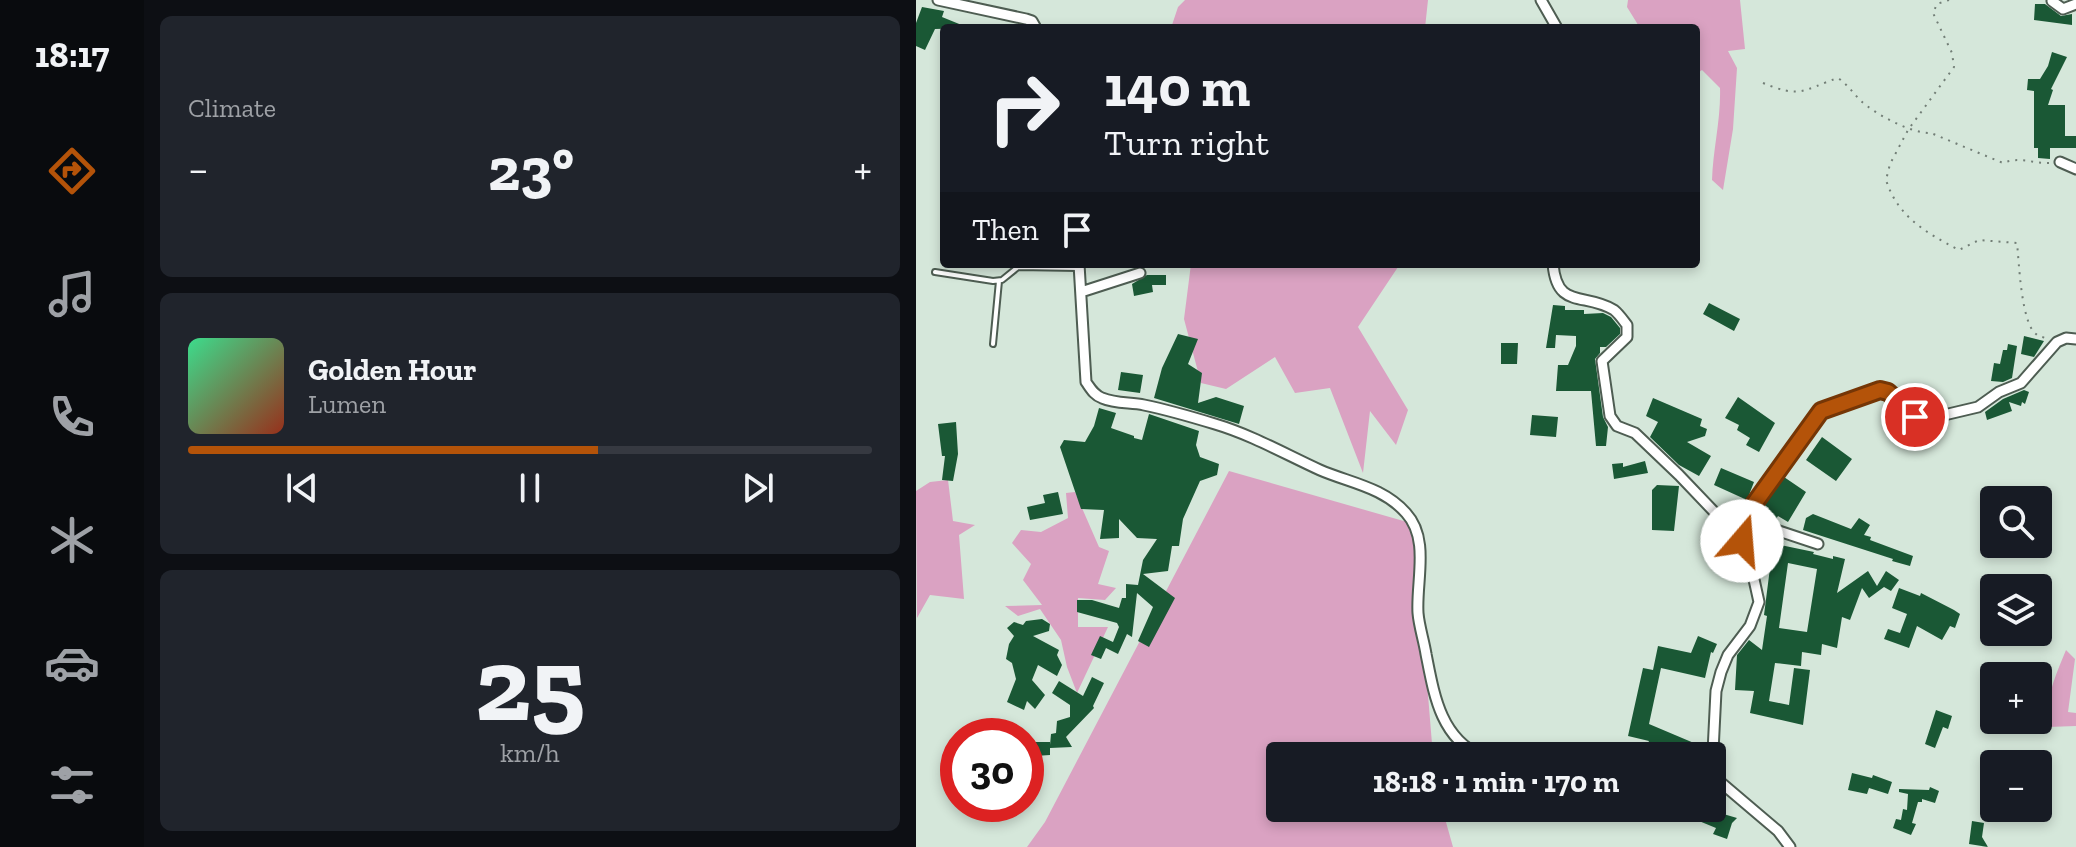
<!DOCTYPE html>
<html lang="en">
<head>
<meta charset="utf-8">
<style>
	:root { --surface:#171b24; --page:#20242c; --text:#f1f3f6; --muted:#9ea1a6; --line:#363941; --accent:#b45309 }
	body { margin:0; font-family:"Zilla Slab",serif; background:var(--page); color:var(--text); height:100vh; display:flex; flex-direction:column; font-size:30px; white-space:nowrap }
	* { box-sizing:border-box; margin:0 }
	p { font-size:26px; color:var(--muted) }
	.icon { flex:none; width:44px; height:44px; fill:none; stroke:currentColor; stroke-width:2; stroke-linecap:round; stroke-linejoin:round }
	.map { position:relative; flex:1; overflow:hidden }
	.panel { display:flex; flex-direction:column; gap:16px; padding:16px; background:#0d0f14; width:772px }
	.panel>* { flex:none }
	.guide { position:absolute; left:24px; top:24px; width:760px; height:244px; border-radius:8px; box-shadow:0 4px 12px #0003; background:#171b24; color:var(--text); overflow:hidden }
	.fabs { position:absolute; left:1064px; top:486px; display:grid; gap:16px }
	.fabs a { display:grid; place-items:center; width:72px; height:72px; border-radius:8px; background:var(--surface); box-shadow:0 4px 12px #0003; font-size:40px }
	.speed { position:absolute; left:24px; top:718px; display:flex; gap:16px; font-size:40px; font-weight:700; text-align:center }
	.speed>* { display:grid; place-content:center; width:104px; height:104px; border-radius:50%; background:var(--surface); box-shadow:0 4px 12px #0003; line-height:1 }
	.speed .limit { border:12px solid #d22; background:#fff; color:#111 }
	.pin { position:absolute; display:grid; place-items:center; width:68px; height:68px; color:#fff; margin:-34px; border:4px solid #fff; border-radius:50%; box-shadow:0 2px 8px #0007 }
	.me { position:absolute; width:88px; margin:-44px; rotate:18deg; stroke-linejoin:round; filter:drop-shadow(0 0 6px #0008) }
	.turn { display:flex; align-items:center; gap:28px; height:168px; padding:0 32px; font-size:36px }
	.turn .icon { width:104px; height:104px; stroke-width:2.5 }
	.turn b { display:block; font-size:56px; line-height:68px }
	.then { display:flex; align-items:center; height:76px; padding:0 32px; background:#0003; gap:16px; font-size:30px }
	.big { font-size:60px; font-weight:700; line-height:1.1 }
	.panel .widget { flex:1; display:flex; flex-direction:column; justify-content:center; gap:12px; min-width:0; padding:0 28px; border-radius:12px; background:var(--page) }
	.panel .dial { align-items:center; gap:0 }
	.dial b { font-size:104px; line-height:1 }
	.song { display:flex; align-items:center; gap:24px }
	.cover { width:96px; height:96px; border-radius:12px; background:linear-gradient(135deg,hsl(150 70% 55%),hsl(10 70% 35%)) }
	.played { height:8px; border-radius:4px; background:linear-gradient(90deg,var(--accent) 60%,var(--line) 60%) }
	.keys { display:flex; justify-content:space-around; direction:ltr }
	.heat { display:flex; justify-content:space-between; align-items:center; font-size:44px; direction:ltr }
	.trip { position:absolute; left:350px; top:742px; width:460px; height:80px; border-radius:8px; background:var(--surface); box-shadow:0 4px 12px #0003; font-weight:700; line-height:80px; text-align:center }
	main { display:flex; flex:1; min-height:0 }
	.menu { display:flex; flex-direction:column; width:144px; justify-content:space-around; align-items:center; background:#090b0e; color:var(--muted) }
	.menu .icon { width:56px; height:56px }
	.menu .current { color:var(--accent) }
	.menu b { font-size:36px; color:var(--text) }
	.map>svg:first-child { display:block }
	.green { fill:#daa2c2 }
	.building { fill:#1a5835; fill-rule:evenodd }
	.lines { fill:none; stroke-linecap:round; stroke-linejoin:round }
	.lane-casing { stroke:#4e5d52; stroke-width:8 }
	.street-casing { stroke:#4e5d52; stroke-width:13 }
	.path { stroke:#727e76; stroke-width:2; stroke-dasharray:2 6; stroke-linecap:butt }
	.lane { stroke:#fff; stroke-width:4 }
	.street { stroke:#fff; stroke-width:9 }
	.route-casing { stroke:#753606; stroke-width:20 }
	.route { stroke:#b45309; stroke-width:14 }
</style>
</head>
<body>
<main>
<nav class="menu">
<b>18:17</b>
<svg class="icon current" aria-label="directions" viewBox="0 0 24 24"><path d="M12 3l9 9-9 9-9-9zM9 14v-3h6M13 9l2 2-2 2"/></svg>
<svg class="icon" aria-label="music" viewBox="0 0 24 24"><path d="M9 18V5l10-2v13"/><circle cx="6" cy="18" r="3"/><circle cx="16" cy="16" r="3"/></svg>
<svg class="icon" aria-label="phone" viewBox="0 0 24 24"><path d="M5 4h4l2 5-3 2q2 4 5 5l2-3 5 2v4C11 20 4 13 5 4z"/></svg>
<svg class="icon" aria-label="climate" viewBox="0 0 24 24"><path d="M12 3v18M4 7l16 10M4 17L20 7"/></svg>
<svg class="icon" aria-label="car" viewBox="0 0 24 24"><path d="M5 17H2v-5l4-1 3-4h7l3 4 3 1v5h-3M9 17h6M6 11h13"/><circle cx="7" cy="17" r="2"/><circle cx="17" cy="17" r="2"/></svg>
<svg class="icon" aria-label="filters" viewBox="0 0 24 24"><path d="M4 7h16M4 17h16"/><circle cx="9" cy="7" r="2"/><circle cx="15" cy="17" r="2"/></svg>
</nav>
<section class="panel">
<div class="widget"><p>Climate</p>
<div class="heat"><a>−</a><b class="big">23°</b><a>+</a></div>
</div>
<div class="widget">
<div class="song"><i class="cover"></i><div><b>Golden Hour</b><p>Lumen</p></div></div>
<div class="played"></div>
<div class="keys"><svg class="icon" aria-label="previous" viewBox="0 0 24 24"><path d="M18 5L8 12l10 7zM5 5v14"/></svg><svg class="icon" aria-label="pause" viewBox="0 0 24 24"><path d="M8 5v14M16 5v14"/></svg><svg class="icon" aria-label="next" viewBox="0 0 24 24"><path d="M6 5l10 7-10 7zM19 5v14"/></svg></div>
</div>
<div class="widget dial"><b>25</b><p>km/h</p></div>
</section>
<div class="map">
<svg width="1160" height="847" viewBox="0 0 1160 847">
	<rect width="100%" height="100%" fill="#d5e7da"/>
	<!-- green -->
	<path class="green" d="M269,0H512L509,28H255L262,7Z
		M712,0H824L829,49L812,51L821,68L817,129L807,190L796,180C797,149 805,119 804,88L786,70L780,74V28H724L711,7Z
		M275,264H484L442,327L492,410L480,445L454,411L447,473L414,388L379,393L359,357L310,389L285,383L268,319Z
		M313,471L498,524L517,756H364V808H526L537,847H111L129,822Z
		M32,480L37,521L59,525L43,535L48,599L14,595L1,618L0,491L14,482Z
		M159,492L183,547L193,551L182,584L200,588L189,600L162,598V627H192L161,693L151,667L145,640L124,609L102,616L89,606L126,605L107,580L115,564L96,543L105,530L125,532L152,518L150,493Z
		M1150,650L1159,659L1152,712L1160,713V726L1132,727C1128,701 1140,674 1150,650Z"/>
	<!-- building -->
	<path class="building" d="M1119,4H1129L1145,16L1156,14V25L1118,20Z
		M6,7L28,11L26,17L53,28L19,29L9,50L0,46V23Z
		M1136,52L1151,57L1135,89L1137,90L1132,105H1149V136H1160V148H1134V159L1122,158V148H1118V91L1111,90L1112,79H1124L1132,66Z
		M231,275H250V285H236L237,292L218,296L216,284Z
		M793,303L824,319L818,331L787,314Z
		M637,305L649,306V310H668V314L687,313L695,317L704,328V334L690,347H684V353L679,359L687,417L692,427L690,446H680L675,391H640L642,365H652L660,346V336L640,335L639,348H630Z
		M262,334L282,339L272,364L286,373L282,403L300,397L328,406L323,424L238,398L246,368Z
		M1108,336L1128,341L1118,357L1105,354Z
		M585,343H602L601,364H585Z
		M1092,344L1101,346L1096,378L1087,382L1075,381L1078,363L1084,364L1087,350H1091Z
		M205,372L227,375L224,393L202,390Z
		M1108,390L1113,392L1109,404L1106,402L1105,406L1093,402L1096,411L1071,420L1069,412L1087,399Z
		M822,397L859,423L843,452L830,445L834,438L821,430L823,425L809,418Z
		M737,398L786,419L784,426L791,429L789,436L771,442L795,456L783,476L763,465L734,437L742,422L730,416Z
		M183,408L200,413L195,428L218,436V438L226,440L233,414L283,431L280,445L284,457L303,464L301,475L284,481L267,519L263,546H256L252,571L227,574L259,598L233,647L222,641L237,607L221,593L216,637L211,634L202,654L190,648L185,659L175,655L184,636L197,642L203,627L201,623L161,612V600H176L203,608L206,598H210V584L222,585L227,560L241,539L221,538L203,519V538L184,539L188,510L165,509L144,447L148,440L169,442L178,426Z
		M616,415L642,417L640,437L614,435Z
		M40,422L42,454L37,481L26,480L29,456H26L22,424Z
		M906,437L936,459L920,481L890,460Z
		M729,461L732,473L698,479L696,464L707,463V467Z
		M805,468L838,482L831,500L798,485Z
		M868,477L890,492L872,522L862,516L860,519L850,512L853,508L847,504Z
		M741,485L763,486L758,531L736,530V490Z
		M142,492L147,514L114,520L111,507L129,503L127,495Z
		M897,514L935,529L943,518L954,525L948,535L955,537L954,540L997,556L994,566L976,561L977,559L887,530L890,518Z
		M845,541L898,552L897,554L917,559V556L929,559L921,593L952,571L961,586L970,571L983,580L975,591L968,587L953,598L946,588L934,620L926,617L921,648L906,644L905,655L886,652L885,666L859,663L853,701L873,705L878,668L894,670L887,725L834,713L838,691L819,690L821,655L833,640L846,650L851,616L848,615L855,560L842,557ZM872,563L901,569L891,632L863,628Z
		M983,588L1004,596L1005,593L1038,610L1044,614L1039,628L1034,626L1026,640L1001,626L993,648L968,639L972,629L984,633L991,614L976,608Z
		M126,619L134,624L133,631L117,636L143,650L141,655L146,665L141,676L122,665L116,680L129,695L119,709L111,701L108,710L91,702L100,679L96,663L90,659L93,644L98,636L91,628L98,622L107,625L110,621Z
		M782,636L801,644L797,653L795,652L789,678L745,668L733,724L785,746L781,756H766L756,751L754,756L731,745L733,741L712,736L727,668L737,670L742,646L775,653Z
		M176,677L188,683L177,706L178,708L150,737L156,747L134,748V755L119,756V742H134V745L135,734L140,733L141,721L154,717V705L136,693L143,681L167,696Z
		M1020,710L1036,716L1032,729L1027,727L1019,748L1009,744Z
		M936,773L956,778L957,775L976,782L972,794L953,788L951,794L932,790Z
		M1014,787L1023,791L1019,803L1006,799V802H1002L996,823L1000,824L995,835L977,828L980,819L985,820L987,809L991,810L992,794L983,792V789L1013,790Z
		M787,808L821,818L816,823L811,839L797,834L800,828L783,821Z
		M1056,821L1068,823L1066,837L1072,847L1053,844Z"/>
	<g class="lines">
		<defs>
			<path id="lane" d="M19,272L77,281L86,280L102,267L163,268
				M77,344L83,281"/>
			<path id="street" d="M22,0L110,19L116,21L120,28
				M625,0L641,28
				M1136,1L1147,9L1160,4
				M1144,162L1160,169
				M163,264L170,382C175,389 178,395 186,398C200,404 215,402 228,405C252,410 276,417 299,424C336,435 369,454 404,470C434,483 467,487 490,513C514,539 500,581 502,613C503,626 508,641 510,654C518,694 524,737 565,756
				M637,264C641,310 668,292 698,310C703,314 707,320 711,325V337L686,361L694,416L701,426L719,433L763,475L826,541L835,566L843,602L834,626L812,655L805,672L800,691L796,772
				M165,292L224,273
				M830,520L902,544
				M826,541L833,511L905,411L964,390C982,394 989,414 1007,420L1062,407L1083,392L1105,383L1141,342L1150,338L1160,339
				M796,775L862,831L874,847"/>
		</defs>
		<!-- lane casing -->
		<use href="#lane" class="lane-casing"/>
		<!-- street casing -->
		<use href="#street" class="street-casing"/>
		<!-- path -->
		<path class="path" d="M1033,0L1021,4L1017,13L1036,53L1038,67L992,130L974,164L970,180C982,217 1009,232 1043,250L1063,240L1101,243C1103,261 1105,323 1120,334C1123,337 1128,337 1132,339
			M847,83C886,99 886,90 922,78C932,85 937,93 945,101C959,114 996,134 1015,133L1087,163C1103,156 1118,164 1135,163"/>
		<!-- lane -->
		<use href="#lane" class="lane"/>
		<!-- street -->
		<use href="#street" class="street"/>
	</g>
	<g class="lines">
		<defs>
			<path id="route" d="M826,541L833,511L905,411L964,390L972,392L999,417"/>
		</defs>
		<!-- route casing -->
		<use href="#route" class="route-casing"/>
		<!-- route -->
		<use href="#route" class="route"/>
	</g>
</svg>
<div class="fabs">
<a><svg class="icon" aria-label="search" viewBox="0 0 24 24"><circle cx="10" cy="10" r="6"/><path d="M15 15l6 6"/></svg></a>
<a><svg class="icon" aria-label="layers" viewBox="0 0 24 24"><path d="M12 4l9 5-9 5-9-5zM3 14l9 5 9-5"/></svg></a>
<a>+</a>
<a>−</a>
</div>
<div class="speed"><div class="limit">30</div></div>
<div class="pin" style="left:999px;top:417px;background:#d93025"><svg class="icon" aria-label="arrive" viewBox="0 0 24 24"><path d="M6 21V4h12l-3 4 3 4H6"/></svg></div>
<svg class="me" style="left:826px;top:541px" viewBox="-20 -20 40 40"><circle r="19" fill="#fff"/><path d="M0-13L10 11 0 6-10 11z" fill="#b45309"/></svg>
<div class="trip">18:18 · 1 min · 170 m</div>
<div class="guide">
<div class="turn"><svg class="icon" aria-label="right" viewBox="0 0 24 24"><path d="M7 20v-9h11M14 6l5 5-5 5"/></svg><div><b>140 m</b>Turn right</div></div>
<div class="then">Then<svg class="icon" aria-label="arrive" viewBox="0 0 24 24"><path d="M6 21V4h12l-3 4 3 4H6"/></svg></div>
</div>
</div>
</main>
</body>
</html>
